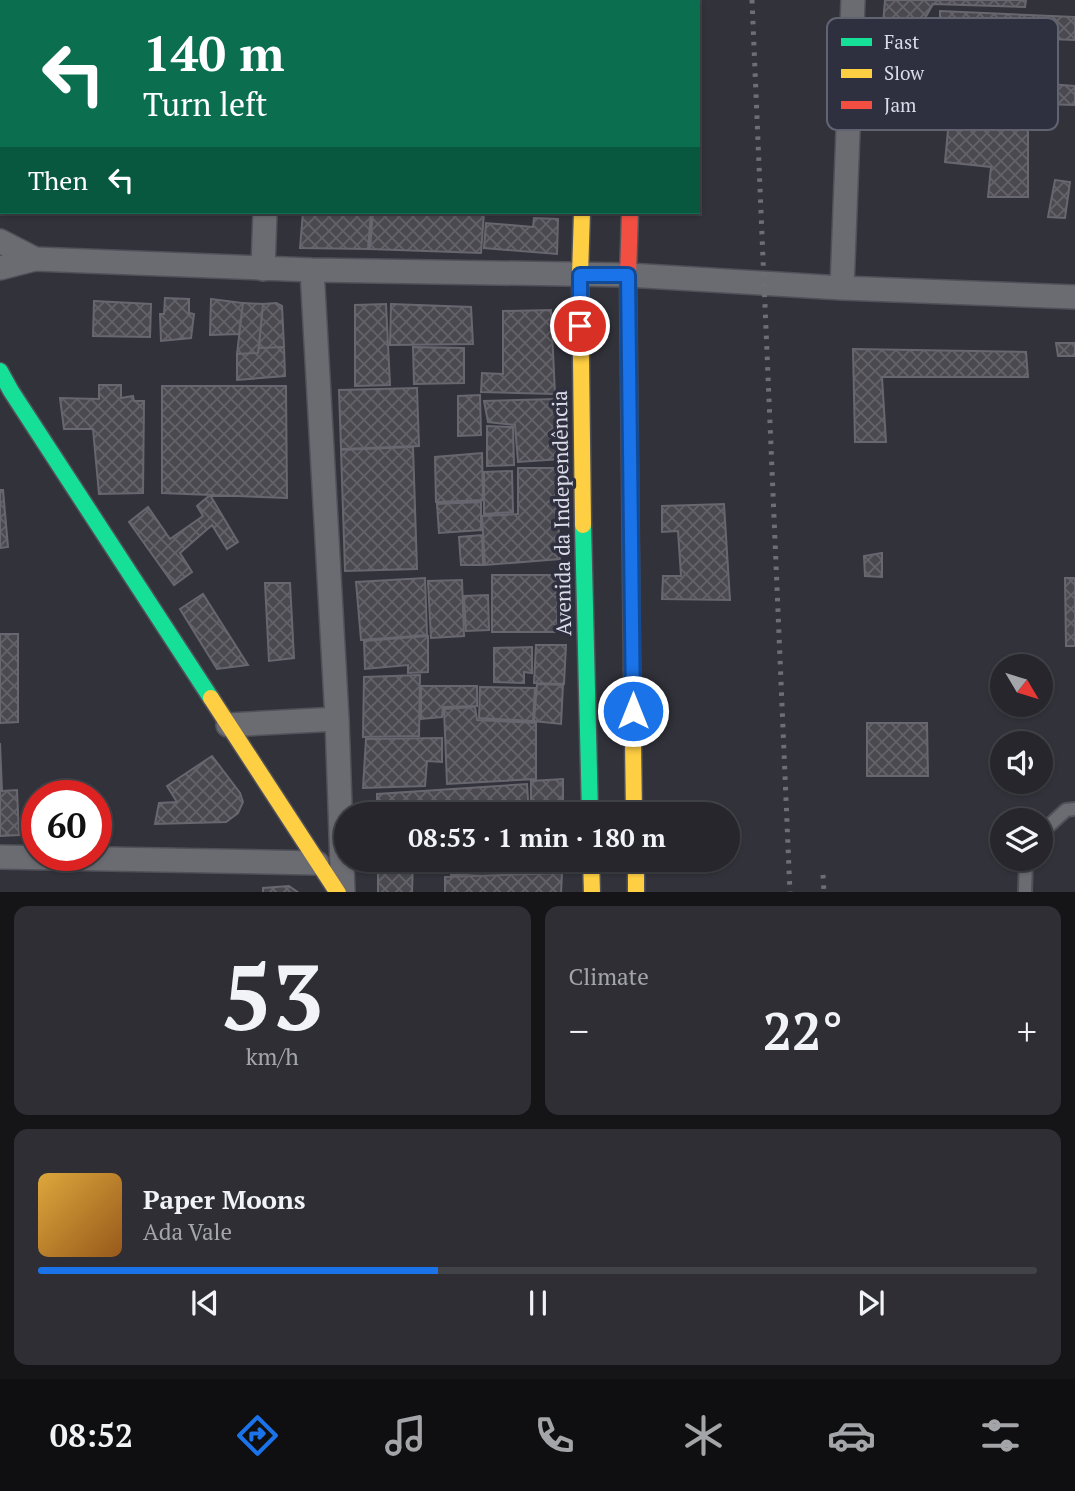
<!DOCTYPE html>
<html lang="en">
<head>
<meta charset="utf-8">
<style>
	:root { --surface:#26262c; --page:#2e2e34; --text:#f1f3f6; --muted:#a4a5a9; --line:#424348; --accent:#1a73e8 }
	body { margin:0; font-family:"PT Serif",serif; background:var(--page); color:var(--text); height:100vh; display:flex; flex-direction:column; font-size:26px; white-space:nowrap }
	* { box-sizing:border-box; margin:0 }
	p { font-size:23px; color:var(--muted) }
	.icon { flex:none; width:38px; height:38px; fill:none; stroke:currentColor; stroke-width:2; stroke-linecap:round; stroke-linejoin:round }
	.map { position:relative; height:892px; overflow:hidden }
	.panel { display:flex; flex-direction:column; gap:14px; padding:14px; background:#151518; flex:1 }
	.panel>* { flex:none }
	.guide { position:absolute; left:0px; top:0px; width:700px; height:214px; box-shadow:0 2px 5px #0004,0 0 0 2px var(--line); background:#0b6e4f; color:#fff; overflow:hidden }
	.needle { width:46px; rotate:128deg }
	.buttons { position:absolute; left:990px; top:654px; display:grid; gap:14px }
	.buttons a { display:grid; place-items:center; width:63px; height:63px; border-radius:50%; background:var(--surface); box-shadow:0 2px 5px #0004,0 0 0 2px var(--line); font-size:35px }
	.speed { position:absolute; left:21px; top:780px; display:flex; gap:14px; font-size:35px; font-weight:700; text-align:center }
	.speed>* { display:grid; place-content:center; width:91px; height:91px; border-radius:50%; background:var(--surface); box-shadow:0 2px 5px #0004,0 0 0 2px var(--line); line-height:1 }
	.speed .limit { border:10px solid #d22; background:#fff; color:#111 }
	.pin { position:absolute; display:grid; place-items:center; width:60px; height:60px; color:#fff; margin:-30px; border:4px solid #fff; border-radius:50%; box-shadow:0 2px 7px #0007 }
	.me { position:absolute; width:77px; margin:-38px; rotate:0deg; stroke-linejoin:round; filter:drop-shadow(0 0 5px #0008) }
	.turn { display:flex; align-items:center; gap:24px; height:147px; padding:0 28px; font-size:32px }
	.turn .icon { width:91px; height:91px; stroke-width:2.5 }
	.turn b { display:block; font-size:49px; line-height:60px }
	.then { display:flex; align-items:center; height:66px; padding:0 28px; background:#0003; gap:14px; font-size:26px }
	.big { font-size:52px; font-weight:600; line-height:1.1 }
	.panel .tile { flex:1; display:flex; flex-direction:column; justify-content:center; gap:10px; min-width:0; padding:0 24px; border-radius:14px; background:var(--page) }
	.panel .dial { align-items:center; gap:0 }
	.dial b { font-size:91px; line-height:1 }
	.song { display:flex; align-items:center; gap:21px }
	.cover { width:84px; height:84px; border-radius:10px; background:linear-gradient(135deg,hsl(40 70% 55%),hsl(30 70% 35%)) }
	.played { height:7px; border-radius:4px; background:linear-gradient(90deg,var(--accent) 40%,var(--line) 40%) }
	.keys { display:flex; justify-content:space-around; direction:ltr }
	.heat { display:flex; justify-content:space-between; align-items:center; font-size:38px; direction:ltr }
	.panel .tiles { flex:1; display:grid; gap:14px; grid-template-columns:1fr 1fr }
	.tile:last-child { grid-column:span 2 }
	.trip { position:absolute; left:334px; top:802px; width:406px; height:70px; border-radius:35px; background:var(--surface); box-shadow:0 2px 5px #0004,0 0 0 2px var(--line); font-weight:600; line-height:70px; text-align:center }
	.dock { display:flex; height:112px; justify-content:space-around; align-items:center; background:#0f0f12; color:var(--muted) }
	.dock .icon { width:49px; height:49px }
	.dock .active { color:var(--accent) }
	.dock b { font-size:32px; color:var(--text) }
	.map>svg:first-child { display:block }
	.building { fill:url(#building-cross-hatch); stroke:#68666e; stroke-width:2 }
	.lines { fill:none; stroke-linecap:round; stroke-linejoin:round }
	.lane-casing { stroke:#51515a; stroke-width:16 }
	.street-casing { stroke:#51515a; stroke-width:26 }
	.fast-casing { stroke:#51515a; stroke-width:19 }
	.slow-casing { stroke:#51515a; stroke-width:19 }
	.jam-casing { stroke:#51515a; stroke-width:19 }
	.lane { stroke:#6b6b72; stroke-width:12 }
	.street { stroke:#6b6b72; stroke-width:23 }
	.fast { stroke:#16e098; stroke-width:16 }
	.slow { stroke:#ffcf43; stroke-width:16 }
	.jam { stroke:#f24e42; stroke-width:16 }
	.rail { stroke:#6e6e74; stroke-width:5; stroke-dasharray:3.5 7; stroke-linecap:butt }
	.route-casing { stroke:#114b97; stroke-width:18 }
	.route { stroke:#1a73e8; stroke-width:12 }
	.labels { text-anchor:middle; stroke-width:7; stroke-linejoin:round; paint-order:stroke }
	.street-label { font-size:21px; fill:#dbdce7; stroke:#2e2f3f }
	.key { fill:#2e2f3f; stroke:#626371; stroke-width:2 }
	.key-label { font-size:19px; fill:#dbdce7 }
</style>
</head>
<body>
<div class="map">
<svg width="1075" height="893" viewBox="0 0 1075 893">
	<defs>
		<pattern id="building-cross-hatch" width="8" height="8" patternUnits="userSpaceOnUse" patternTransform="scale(1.75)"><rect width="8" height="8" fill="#4a4950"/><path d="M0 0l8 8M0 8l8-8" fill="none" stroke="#646369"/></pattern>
	</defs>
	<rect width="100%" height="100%" fill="#32323b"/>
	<!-- building -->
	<path class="building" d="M300,0H481V2H300Z
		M885,0H1026L1025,7L933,4L919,29L883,23Z
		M940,11L1075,17V40L940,35Z
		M970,78L1075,86V105L969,102Z
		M1028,117V197H988L991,167L945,162L949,120Z
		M1055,180L1070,182L1065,218L1048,217Z
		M303,212H371L368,249L300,248Z
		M373,212H484L481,253L370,249Z
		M534,218L558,219L557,254L484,248L486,223L533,227Z
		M165,298L189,299V313L194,314L191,338L161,341L160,314H164Z
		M211,299L243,303L239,334L210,335Z
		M94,301L151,304L150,337L93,336Z
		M243,303L263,304L258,353L237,354Z
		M276,303L282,306L284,347L259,348L263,304Z
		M386,304L390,385L355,386V305Z
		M391,304L471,307L473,344L390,345Z
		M551,310L555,394L481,392L482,373L503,374V311Z
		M1056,343H1075V356H1058Z
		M284,347L285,376L237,380V354L258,353L259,348Z
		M413,347L464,348V383L414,384Z
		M853,349L1026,352L1028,377H882L886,442H855Z
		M99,385H121V398L133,396L134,401H144L143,493L99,494L93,429H64L60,398L99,399Z
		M162,386H286L287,498L162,493Z
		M417,388L419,446L341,449L339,390Z
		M480,395L481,435L458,436V396Z
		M556,399L561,459L518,462L515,425L488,422L484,401Z
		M487,426L513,427L514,465L487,466Z
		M413,447L417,569L345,571L341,450Z
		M482,453L483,500L436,502L435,457Z
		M518,468H556L560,559L485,565L482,516L518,514Z
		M512,471L513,512L484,514V472Z
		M0,490H3L8,547L0,548Z
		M210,495L238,542L227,549L212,525L180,553L192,572L174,585L129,522L148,507L170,539L203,516L197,506Z
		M481,502V530L439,533L437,504Z
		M724,504L730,600L662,599L663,576H681L678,531L662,532V506Z
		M482,535L483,565H461L459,537Z
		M882,553V577L865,576L864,556Z
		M492,575H558L557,632H492Z
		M425,578L427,635L361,640L356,582Z
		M1065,578H1075V646H1066Z
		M462,580L464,636L431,638L428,581Z
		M265,583H290L294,658L269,661Z
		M203,594L248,665L217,669L180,609Z
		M488,595L489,630L466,631L464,596Z
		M0,634H18V722L0,723Z
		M428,636V672L408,673V665L365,669L364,641Z
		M536,645H566L564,684L534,683Z
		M532,647V673L524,672V683L494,682V648Z
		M420,675L419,736L363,737L364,677Z
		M537,684L563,685L561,724L534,721Z
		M421,686H477V706L443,707L442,717L421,719Z
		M480,687L535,688L533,721L479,718Z
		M475,707L477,720L536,723V779L447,784L444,709Z
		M867,723H927L928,776H867Z
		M442,738V762L427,761L425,786L363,788L366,739Z
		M0,743L2,791L17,790L19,835L0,836Z
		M212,756L240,793L243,802L238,813L226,822L155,824L159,803L177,802L167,786Z
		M563,779V814H531V781Z
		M527,784L529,814H377V794Z
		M378,859H413L412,893H378Z
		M452,859H513L512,871L451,875Z
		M515,859H561L562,871L516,872Z
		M562,873L561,893H445V877Z
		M289,886L299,893H263V888Z"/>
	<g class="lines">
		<defs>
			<path id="lane" d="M1041,833L1066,810L1075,809
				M1025,893L1026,859"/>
			<path id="street" d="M273,2V0
				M0,241L35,259
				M0,268L35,259L312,270L628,275L842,288L1075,297
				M263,269L265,212
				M312,270L337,719L343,893
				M842,288L853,0
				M228,725L337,719
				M0,857L317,863"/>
			<path id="fast" d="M636,0V2
				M0,371L11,391L211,698
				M583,525L590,814"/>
			<path id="slow" d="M592,0V2
				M582,212L580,275L583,525
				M632,669L634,814
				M211,698L338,893
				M591,859L592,893
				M636,859V893"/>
			<path id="jam" d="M630,212L628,275L632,669"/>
		</defs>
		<!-- lane casing -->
		<use href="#lane" class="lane-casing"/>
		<!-- street casing -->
		<use href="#street" class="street-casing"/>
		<!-- fast casing -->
		<use href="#fast" class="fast-casing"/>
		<!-- slow casing -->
		<use href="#slow" class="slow-casing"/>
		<!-- jam casing -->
		<use href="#jam" class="jam-casing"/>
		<!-- lane -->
		<use href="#lane" class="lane"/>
		<!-- street -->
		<use href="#street" class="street"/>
		<!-- fast -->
		<use href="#fast" class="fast"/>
		<!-- slow -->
		<use href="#slow" class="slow"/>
		<!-- jam -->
		<use href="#jam" class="jam"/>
		<!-- rail -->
		<path class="rail" d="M752,0L790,893
			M823,875L824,893"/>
	</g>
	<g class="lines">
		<defs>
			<path id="route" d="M580,326V275H628L633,711"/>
		</defs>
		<!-- route casing -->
		<use href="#route" class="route-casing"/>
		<!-- route -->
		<use href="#route" class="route"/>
	</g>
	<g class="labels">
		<!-- street labels -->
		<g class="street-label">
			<text transform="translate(562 513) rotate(-91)" y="7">Avenida da Independência</text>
		</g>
	</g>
	<!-- legend -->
	<rect x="827" y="18" width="231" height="112" rx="10" class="key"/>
	<rect x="841" y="38" width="31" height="8" fill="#16e098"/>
	<rect x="841" y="69" width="31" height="9" fill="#ffcf43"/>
	<rect x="841" y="101" width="31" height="8" fill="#f24e42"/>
	<g class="key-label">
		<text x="884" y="49">Fast</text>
		<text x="884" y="80">Slow</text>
		<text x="884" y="112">Jam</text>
	</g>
</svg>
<div class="buttons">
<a><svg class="needle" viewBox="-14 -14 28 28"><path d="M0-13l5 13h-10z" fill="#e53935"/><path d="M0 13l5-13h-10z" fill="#a4a5a9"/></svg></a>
<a><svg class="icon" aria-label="sound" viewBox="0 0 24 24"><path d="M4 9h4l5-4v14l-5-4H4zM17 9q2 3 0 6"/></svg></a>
<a><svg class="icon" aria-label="layers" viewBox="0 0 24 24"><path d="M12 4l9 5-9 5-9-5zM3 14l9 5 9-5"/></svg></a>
</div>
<div class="speed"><div class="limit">60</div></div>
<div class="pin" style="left:580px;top:326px;background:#d93025"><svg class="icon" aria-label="arrive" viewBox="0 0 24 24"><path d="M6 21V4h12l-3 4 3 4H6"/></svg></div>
<svg class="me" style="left:633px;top:711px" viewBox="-20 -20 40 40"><circle r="17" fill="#1a73e8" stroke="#fff" stroke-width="3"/><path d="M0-11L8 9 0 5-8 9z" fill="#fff"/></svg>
<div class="trip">08:53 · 1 min · 180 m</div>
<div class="guide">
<div class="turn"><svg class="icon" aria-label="left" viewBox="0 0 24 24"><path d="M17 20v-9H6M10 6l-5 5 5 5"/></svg><div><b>140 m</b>Turn left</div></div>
<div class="then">Then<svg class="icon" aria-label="left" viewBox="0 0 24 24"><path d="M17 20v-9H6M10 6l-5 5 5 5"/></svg></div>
</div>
</div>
<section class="panel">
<div class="tiles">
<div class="tile dial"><b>53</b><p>km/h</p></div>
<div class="tile"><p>Climate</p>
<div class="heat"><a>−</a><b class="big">22°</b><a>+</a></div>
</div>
<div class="tile">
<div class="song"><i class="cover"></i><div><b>Paper Moons</b><p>Ada Vale</p></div></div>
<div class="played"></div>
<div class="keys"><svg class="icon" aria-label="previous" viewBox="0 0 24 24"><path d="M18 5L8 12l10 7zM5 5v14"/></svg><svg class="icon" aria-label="pause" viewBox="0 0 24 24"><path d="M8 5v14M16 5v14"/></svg><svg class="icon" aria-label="next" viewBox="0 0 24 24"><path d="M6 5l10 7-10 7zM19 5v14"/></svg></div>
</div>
</div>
</section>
<nav class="dock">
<b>08:52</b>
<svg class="icon active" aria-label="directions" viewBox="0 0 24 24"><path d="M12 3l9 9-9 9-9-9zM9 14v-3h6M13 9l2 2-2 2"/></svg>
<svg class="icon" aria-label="music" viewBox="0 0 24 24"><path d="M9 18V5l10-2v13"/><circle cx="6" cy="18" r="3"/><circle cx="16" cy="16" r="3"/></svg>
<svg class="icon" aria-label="phone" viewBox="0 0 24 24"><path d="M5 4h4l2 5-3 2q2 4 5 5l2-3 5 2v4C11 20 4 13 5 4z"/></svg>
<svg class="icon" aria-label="climate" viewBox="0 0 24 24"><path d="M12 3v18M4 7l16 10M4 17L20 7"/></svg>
<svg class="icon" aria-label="car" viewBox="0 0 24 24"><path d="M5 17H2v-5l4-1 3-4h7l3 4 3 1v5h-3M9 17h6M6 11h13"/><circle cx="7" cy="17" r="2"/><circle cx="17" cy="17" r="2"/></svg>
<svg class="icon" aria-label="filters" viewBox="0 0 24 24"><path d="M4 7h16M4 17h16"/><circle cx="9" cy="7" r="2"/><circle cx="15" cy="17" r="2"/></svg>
</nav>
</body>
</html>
